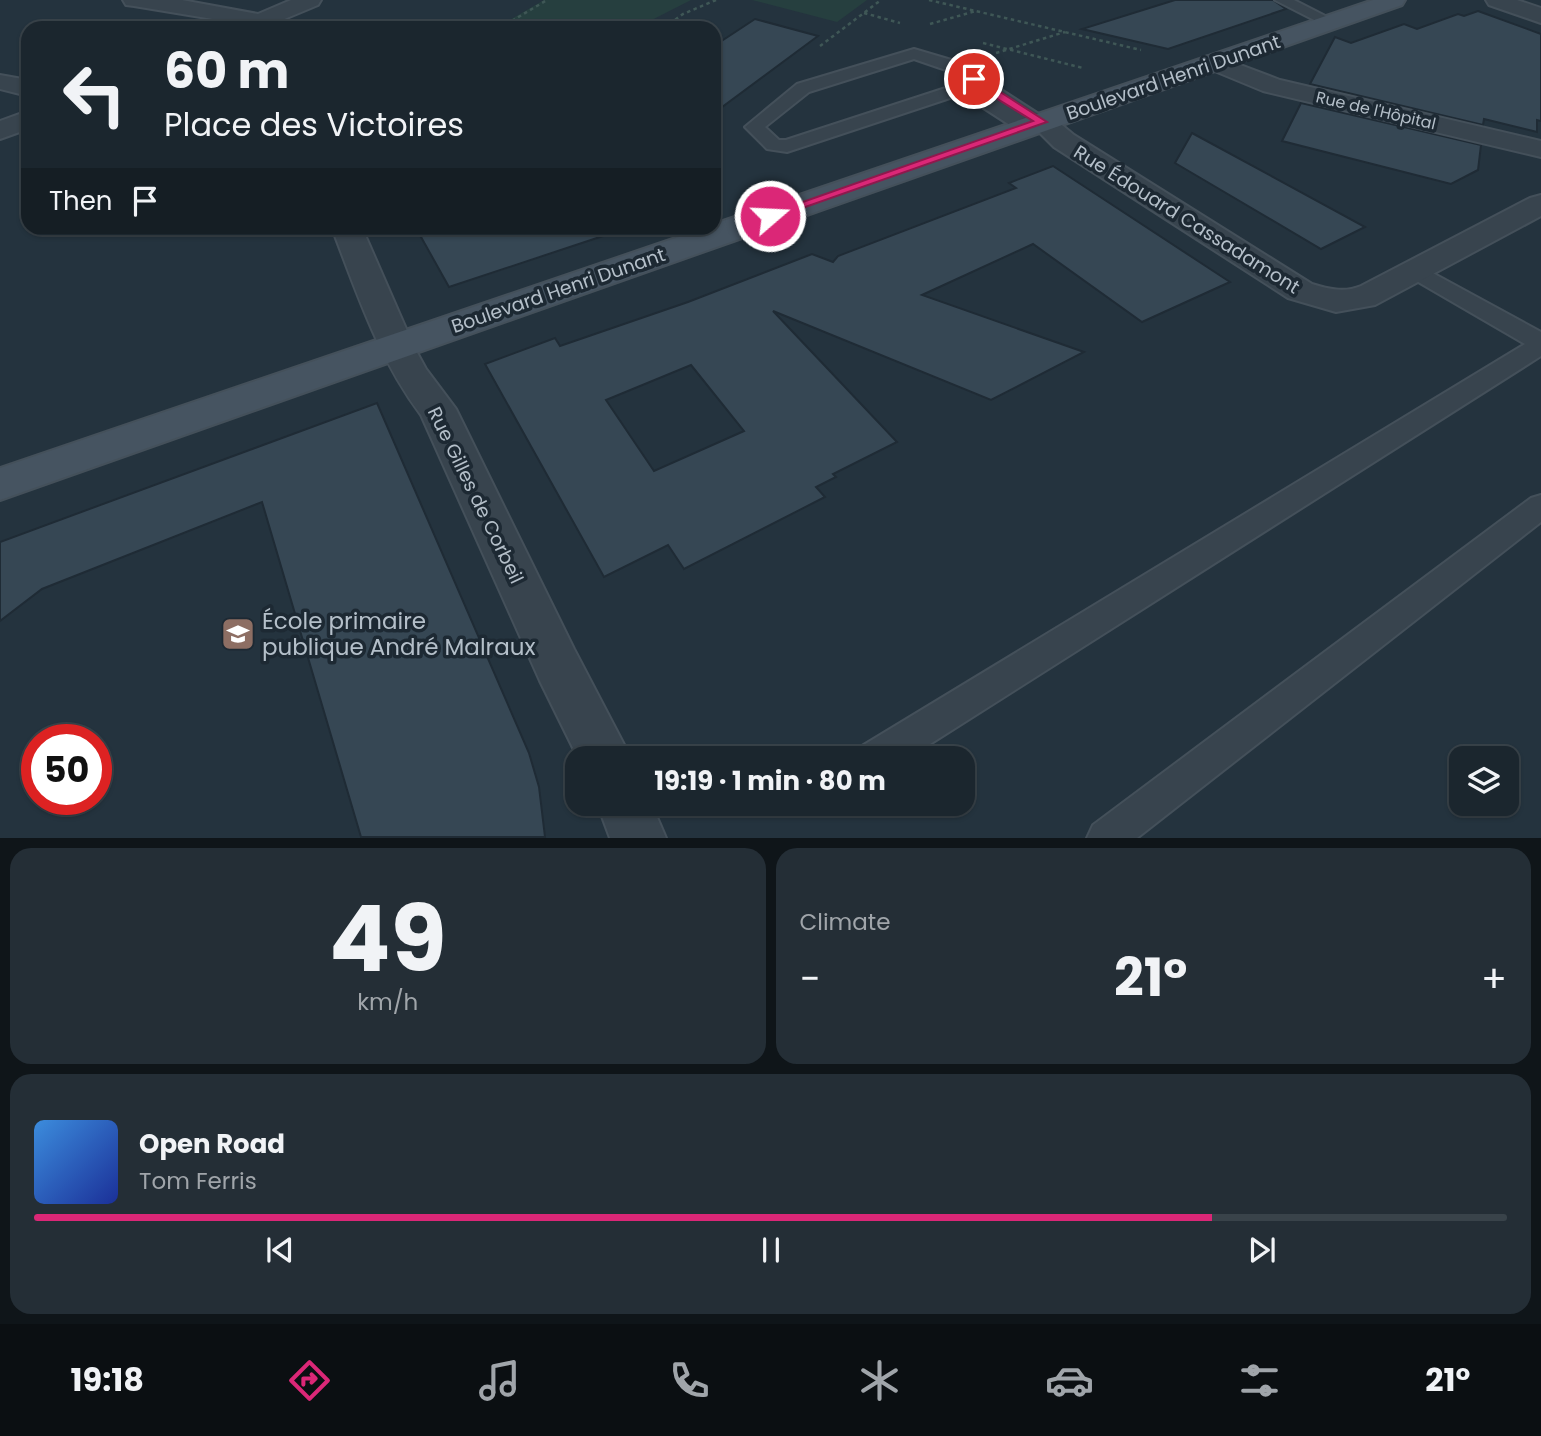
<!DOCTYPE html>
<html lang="en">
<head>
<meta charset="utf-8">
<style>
	:root { --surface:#1b262e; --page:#242e36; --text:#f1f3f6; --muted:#a0a5aa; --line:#39434a; --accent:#db2777 }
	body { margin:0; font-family:Poppins,sans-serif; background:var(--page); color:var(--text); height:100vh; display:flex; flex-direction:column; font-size:26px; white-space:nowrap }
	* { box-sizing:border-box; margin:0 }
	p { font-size:23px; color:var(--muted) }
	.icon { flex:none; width:38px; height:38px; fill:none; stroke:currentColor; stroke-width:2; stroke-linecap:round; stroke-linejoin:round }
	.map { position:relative; height:838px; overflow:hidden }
	.details { display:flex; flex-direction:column; gap:10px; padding:10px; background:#0f1519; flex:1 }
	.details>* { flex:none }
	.top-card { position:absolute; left:21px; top:21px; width:700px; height:214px; border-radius:21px; box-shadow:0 2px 5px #0004,0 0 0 2px var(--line); background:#1b262e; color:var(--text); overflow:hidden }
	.controls { position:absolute; left:1449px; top:746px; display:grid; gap:14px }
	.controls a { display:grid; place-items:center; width:70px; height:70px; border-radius:14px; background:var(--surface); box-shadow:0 2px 5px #0004,0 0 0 2px var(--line); font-size:35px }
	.speed { position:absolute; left:21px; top:724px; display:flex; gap:14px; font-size:35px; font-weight:700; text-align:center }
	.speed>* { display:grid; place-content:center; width:91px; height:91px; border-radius:50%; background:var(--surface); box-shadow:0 2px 5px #0004,0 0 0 2px var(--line); line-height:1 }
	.speed .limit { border:10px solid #d22; background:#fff; color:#111 }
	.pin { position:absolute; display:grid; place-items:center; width:60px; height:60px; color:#fff; margin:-30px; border:4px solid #fff; border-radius:50%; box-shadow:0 2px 7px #0007 }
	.me { position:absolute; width:77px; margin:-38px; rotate:71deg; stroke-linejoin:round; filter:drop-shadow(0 0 5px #0008) }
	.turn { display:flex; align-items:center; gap:24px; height:147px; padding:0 28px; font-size:32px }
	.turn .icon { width:91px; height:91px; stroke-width:2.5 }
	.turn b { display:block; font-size:49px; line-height:60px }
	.then { display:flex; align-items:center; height:66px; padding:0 28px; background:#0003; gap:14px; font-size:26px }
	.big { font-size:52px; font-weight:700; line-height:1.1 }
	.details .widget { flex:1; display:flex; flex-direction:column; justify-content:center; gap:10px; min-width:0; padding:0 24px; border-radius:21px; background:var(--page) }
	.details .dial { align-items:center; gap:0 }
	.dial b { font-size:91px; line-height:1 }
	.song { display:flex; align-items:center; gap:21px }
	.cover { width:84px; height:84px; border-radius:10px; background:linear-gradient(135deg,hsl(210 70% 55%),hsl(230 70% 35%)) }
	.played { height:7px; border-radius:4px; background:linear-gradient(90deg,var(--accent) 80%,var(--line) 80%) }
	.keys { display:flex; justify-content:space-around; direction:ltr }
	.heat { display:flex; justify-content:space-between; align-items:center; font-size:38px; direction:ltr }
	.details .tiles { flex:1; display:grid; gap:10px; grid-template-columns:1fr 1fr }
	.widget:last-child { grid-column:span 2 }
	.trip { position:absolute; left:565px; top:746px; width:410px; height:70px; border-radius:21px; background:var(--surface); box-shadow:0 2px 5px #0004,0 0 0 2px var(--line); font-weight:700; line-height:70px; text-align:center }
	.menu { display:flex; height:112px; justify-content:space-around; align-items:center; background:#0b0f12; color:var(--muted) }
	.menu .icon { width:49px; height:49px }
	.menu .on { color:var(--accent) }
	.menu b { font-size:32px; color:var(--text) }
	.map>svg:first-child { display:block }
	.green { fill:#263f3f }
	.building { fill:#364754; stroke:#1f2b35; stroke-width:2; fill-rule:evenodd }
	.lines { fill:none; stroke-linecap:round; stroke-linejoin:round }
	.lane-casing { stroke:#44505a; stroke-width:4 }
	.street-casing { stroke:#44505a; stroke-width:4 }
	.secondary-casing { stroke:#44505a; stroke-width:4 }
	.path { stroke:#3f5756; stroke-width:2.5; stroke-dasharray:3.5 3.5; stroke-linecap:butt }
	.lane { fill:#38444e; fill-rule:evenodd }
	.street { fill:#38444e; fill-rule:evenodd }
	.secondary { fill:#465461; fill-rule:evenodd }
	.route { fill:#db2777; stroke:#8e194d; stroke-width:2 }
	.labels { text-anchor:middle; stroke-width:7; stroke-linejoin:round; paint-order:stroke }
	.far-street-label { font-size:16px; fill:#b4bfc9; stroke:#1d2933 }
	.street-label { font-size:19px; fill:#b4bfc9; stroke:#1d2933 }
	.near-poi-label { font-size:23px; fill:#b4bfc9; stroke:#1d2933; text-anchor:start }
</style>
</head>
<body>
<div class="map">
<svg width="1541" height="838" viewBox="0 0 1541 838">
	<rect width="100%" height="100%" fill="#24333e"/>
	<!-- green -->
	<path class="green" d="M544,0H691L636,28H496Z
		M752,0H867L837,22Z"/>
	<!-- building -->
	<path class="building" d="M1175,0H1273L1286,9L1168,49L1082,29Z
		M1478,11L1541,34V121L1537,120V132L1484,119L1483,125L1310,84L1335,37L1351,43L1404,24L1417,29L1458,14L1464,16Z
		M755,19L818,36L714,113V46Z
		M1301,103L1481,145L1478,170L1451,184L1282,141Z
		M1192,133L1365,227L1321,249L1175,163Z
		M1053,166L1230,282L1142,322L1033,244L922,295L1084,352L991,400L773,311L897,442L833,474L836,477L816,487L825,497L684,569L668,545L604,577L485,364L555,338L560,346L688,302L812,254L833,262L838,256L1016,188L1009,183ZM691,365L744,431L654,471L606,400Z
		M416,228H605L606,235L449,287Z
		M377,403L529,753L539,787L545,837H361L262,502L42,589L0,621V542Z"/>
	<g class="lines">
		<defs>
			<path id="lane" d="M1275,0H1294L1337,22L1334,25H1324Z
				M914,49L958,62L1051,122L1042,127L1032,123L1034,127L1031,131H1019L962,94L787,152L767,149L745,127L797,84ZM914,59L946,70L970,84H958L786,140H779L765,127L809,92Z
				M1416,264L1541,332V356L908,758H857L862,746L1525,344L1408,276L1405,271L1408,266Z
				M1541,495V522L1137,838H1087L1093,825L1531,498Z"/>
			<path id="street" d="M123,0H182L258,14L291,0H321L318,5L263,28H233L237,23L134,6L126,5Z
				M1486,0H1517L1541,8V23L1489,5Z
				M1214,55L1280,80L1541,141V157L1263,91L1205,67L1202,62L1205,57Z
				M0,75L28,80V96L0,89Z
				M28,111V129L0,139V121Z
				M1042,114L1051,116L1074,135L1312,284C1328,289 1344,293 1361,286L1530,198L1541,195V216L1375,305L1336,312L1288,298L1054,147L1029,122L1033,116Z
				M332,228H362L414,347L426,369L456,409L574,649L631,758H578L540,681L421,415C378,358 357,293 332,228Z
				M597,803H651L666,838H610Z"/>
			<path id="secondary" d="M1373,0H1405L1402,5L0,500V468L705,228H714V224Z"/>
		</defs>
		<!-- lane casing -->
		<use href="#lane" class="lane-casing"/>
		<!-- street casing -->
		<use href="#street" class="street-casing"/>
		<!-- secondary casing -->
		<use href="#secondary" class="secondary-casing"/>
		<!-- path -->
		<path class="path" d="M929,0L1141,50
			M864,13L900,23
			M930,24L976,11
			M500,28L547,0
			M664,28L683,14L716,0
			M983,43L1083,68
			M820,46L881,0
			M996,53L1065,32"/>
		<!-- lane -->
		<use href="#lane" class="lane"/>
		<!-- street -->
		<use href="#street" class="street"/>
		<!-- secondary -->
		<use href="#secondary" class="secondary"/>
	</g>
	<!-- route -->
	<path class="route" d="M970,77H977L1047,122L774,218H765L763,216L1033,121L970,82Z"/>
	<!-- icons -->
	<defs>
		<symbol id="school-square" viewBox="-11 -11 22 22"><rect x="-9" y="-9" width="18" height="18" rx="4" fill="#8d6e63" stroke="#1d2933"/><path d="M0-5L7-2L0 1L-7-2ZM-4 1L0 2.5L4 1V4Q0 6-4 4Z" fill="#fff"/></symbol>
	</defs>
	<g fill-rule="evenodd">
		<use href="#school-square" x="219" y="615" width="38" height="38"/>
	</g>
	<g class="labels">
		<!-- far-street labels -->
		<g class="far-street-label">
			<text transform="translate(1376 110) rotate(13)" y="6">Rue de l'Hôpital</text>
		</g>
		<!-- street labels -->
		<g class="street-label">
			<text transform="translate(1173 77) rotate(-19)" y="7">Boulevard Henri Dunant</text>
			<text transform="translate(1187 219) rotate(32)" y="7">Rue Édouard Cassadamont</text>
			<text transform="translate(558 290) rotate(-19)" y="7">Boulevard Henri Dunant</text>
			<text transform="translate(476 495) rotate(64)" y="7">Rue Gilles de Corbeil</text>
		</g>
		<!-- near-poi labels -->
		<g class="near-poi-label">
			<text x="262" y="629">École primaire<tspan x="262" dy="26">publique André Malraux</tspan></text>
		</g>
	</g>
</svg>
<div class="controls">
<a><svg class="icon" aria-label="layers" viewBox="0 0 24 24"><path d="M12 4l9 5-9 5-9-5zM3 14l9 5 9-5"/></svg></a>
</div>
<div class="speed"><div class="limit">50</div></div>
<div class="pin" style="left:974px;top:79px;background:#d93025"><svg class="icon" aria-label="arrive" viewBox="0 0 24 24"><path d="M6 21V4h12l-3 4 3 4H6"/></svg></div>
<svg class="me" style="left:770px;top:216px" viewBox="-20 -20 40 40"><circle r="17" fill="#db2777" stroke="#fff" stroke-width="3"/><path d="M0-11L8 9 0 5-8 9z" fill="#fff"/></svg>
<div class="trip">19:19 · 1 min · 80 m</div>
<div class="top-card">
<div class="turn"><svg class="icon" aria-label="left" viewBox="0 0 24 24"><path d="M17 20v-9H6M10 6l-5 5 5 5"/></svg><div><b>60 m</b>Place des Victoires</div></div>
<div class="then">Then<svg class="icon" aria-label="arrive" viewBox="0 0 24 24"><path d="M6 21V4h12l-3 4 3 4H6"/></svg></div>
</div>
</div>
<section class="details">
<div class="tiles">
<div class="widget dial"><b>49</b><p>km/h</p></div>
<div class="widget"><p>Climate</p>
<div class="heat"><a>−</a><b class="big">21°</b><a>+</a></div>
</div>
<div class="widget">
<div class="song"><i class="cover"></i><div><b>Open Road</b><p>Tom Ferris</p></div></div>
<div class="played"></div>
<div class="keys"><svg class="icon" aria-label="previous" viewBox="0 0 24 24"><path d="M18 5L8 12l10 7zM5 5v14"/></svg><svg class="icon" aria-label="pause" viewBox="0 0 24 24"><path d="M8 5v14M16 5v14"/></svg><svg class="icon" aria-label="next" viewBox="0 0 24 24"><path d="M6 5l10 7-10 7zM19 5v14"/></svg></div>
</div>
</div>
</section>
<nav class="menu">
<b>19:18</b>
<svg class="icon on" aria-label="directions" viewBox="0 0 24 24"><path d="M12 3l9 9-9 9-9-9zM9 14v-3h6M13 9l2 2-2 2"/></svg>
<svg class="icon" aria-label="music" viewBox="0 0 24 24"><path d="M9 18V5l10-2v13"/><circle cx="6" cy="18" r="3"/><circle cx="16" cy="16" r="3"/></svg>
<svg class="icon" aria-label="phone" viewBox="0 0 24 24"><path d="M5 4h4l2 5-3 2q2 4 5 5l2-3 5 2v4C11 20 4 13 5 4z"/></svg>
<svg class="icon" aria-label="climate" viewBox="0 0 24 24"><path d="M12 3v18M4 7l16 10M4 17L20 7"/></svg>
<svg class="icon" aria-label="car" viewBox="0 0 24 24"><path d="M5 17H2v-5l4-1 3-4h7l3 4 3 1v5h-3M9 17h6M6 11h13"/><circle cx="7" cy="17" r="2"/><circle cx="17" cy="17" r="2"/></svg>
<svg class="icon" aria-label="filters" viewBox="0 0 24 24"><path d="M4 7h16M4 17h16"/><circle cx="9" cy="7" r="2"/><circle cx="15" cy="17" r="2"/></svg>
<b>21°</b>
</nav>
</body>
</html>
